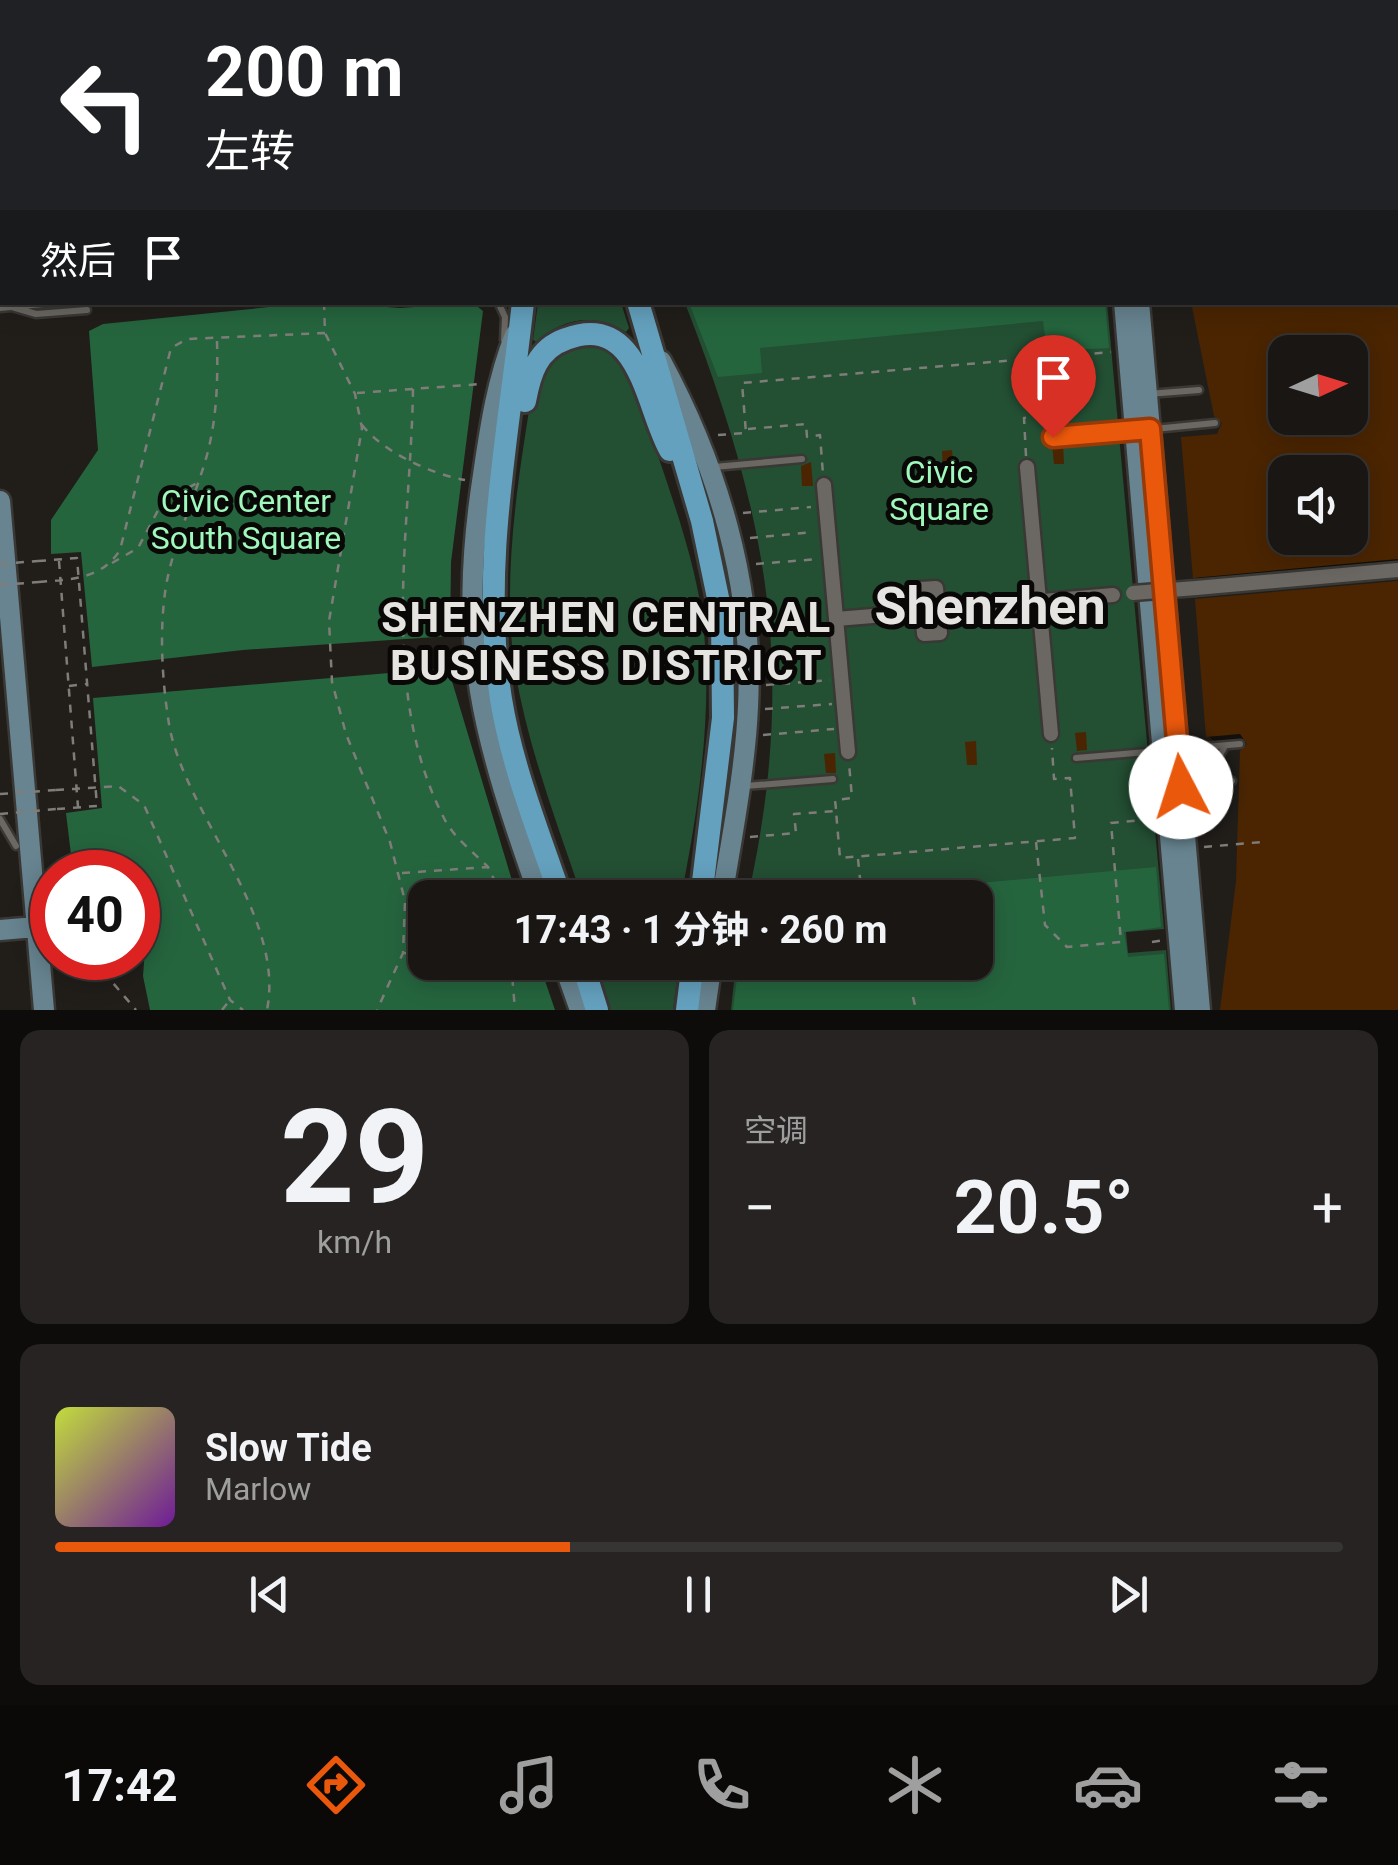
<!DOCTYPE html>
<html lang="zh">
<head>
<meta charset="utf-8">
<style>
	:root { --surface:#191614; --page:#262322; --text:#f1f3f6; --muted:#9f9fa0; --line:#373534; --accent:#ea580c }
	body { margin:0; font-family:Roboto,"Noto Sans SC",sans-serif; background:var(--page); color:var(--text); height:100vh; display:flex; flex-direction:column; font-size:38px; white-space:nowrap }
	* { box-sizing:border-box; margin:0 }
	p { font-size:32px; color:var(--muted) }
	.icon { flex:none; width:55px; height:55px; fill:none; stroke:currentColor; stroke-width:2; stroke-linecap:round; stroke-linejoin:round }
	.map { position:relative; height:1010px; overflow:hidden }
	.drawer { display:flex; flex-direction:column; gap:20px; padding:20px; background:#0e0c0b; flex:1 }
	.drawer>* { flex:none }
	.guide { position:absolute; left:0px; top:0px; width:1400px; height:305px; box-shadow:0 5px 25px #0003,0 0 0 2px var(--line); background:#202124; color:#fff; overflow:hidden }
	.needle { width:65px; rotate:86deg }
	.buttons { position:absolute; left:1268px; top:335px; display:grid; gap:20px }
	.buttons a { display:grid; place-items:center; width:100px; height:100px; border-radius:20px; background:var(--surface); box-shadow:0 5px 25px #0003,0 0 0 2px var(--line); font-size:50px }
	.speed { position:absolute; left:30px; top:850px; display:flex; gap:20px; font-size:50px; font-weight:700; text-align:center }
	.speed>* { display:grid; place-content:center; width:130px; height:130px; border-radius:50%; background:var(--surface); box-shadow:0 5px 25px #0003,0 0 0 2px var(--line); line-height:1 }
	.speed .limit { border:15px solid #d22; background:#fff; color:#111 }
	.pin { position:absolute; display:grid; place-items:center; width:85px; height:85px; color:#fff; margin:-102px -42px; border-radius:50% 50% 50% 0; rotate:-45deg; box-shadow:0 0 10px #0007 }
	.pin .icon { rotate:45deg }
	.me { position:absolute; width:110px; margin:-55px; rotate:355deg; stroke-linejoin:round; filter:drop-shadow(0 0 8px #0008) }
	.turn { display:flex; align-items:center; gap:35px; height:210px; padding:0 40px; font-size:45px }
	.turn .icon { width:130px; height:130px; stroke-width:2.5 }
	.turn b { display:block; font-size:70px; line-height:85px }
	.then { display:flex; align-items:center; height:95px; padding:0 40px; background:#0003; gap:20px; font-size:38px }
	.big { font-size:75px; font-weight:700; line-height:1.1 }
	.drawer .tile { flex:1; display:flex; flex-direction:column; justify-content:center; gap:15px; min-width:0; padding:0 35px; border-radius:20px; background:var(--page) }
	.drawer .dial { align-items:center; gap:0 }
	.dial b { font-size:130px; line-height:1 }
	.song { display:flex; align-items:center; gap:30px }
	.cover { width:120px; height:120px; border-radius:15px; background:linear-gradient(135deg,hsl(70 70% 55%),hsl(280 70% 35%)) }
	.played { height:10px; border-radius:5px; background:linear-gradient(90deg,var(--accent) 40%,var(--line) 40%) }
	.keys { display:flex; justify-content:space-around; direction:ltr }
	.heat { display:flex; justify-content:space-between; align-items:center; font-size:55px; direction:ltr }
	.drawer .tiles { flex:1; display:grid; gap:20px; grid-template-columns:1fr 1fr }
	.tile:last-child { grid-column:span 2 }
	.trip { position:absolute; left:408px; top:880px; width:585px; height:100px; border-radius:20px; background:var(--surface); box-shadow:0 5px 25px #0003,0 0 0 2px var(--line); font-weight:700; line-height:100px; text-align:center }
	.dock { display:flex; height:160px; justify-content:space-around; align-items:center; background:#0a0908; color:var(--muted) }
	.dock .icon { width:70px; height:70px }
	.dock .on { color:var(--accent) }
	.dock b { font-size:45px; color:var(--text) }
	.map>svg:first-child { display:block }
	.green { fill:#234f33 }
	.forest { fill:#25653e }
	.shadow { fill:#0007; fill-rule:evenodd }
	.building { fill:#4b2502; fill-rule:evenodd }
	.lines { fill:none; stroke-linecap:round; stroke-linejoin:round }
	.lane-casing { stroke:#3a3835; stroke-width:11 }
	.street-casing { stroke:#3a3835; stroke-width:19 }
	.secondary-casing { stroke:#3a3835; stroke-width:25 }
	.primary-casing { stroke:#3a3835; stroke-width:28 }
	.path { stroke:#7f7d79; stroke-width:2.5; stroke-dasharray:8 8; stroke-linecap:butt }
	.lane { stroke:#6b6863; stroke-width:6 }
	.street { stroke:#6b6863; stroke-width:14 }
	.secondary { stroke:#678490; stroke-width:20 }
	.primary { stroke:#64a1be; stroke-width:22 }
	.street-bridge-casing { stroke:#3a3835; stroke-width:19; stroke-linecap:butt }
	.path-bridge { stroke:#7f7d79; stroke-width:2.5; stroke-dasharray:8 8; stroke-linecap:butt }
	.street-bridge { stroke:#6b6863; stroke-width:14 }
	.route-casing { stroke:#983908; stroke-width:25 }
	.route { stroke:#ea580c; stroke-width:18 }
	.labels { text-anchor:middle; stroke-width:10; stroke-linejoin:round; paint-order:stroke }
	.park-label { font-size:32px; fill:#9ff9bc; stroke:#090807 }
	.district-label { font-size:42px; font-weight:bold; letter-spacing:2.5px; fill:#e5e4e1; stroke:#090807 }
	.town-label { font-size:52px; font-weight:bold; fill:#e5e4e1; stroke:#090807 }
</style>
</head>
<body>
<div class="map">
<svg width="1398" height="1010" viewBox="0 0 1398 1010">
	<rect width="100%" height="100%" fill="#211e1a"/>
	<!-- green -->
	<path class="green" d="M538,303H621L629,328L626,332C596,312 561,318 537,342L533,340Z
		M685,303H1107L1164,929L1126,932L1128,953L1166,950L1171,1010H731L736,963L975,962V898L748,897C798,670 768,517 685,303Z
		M572,345L605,346C635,371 642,411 655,447C673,500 692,553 701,608C715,701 699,806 681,897H582C557,823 528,748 515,670C501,576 519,473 534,380L547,358Z
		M595,963H679L673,1010H610Z"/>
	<!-- forest -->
	<path class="forest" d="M319,302L400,308L473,303L483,311L451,562L450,636L243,650L92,667L81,552L51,554V520L98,450L89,331L103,324Z
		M689,303H1105L1109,348L1047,351L1043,321L760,348L762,373L718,377Z
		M448,668L517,897L425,898V962L539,963L555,1010H150L143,976L146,936L138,919V872H82L72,863L66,813L102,808L93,698Z
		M1156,867L1161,927L1124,932L1128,957L1164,954L1169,1010H733L739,963L975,962V898H869V893Z
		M796,884L798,897H750L752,888Z"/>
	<!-- shadow -->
	<path class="shadow" d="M0,0H111L112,2H2L0,11Z
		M1398,139V564L1201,582L1195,576L1224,422L1193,302H1398ZM1285,352H1350V418H1285ZM1285,472H1350V538H1285Z
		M1398,583V1010H1222L1234,928L1251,738L1214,741L1208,736Z"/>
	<!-- building -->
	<path class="building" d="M1191,302H1398V559L1193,578L1181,437L1217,434L1222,423L1214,416ZM1285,352H1350V418H1285ZM1285,472H1350V538H1285Z
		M1063,443L1064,464H1054L1052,444Z
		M952,450L954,473L943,474L942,451Z
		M811,462L813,486H802L801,466Z
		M1398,581V1010H1220L1236,881L1240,751L1247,744L1240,734L1206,737L1195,599Z
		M1086,732L1087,750L1077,751L1075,733Z
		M976,741L977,765H967L965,742Z
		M835,753L836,773H826L824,754Z"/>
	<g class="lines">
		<defs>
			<path id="lane" d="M498,302L505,317L504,340
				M12,307L36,314L87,310
				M0,308L65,302
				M1148,394L1199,390
				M1154,429L1215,423
				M1053,437L1131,430
				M714,467L802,459
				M1225,746L1215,764L1219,775L1232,781
				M1182,749L1240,744
				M1076,758L1159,751
				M745,786L833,779
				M0,819L16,846"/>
			<path id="street" d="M119,0V2
				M259,0L260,2
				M1027,467L1051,734
				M824,485L848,752
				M936,588L940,633L924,634L920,589Z
				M1196,588L1398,570
				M938,610L1113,595
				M836,619L922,612"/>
			<path id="secondary" d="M1110,0V2
				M1124,302L1185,1010
				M1139,302L1200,1010
				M515,335C497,380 490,427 483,475C456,649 483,736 540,898
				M661,361C718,467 754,586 748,707C745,771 732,835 722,898
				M0,501L44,1010
				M0,930L36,927
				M563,962L580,1010
				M705,1010L712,962"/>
			<path id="primary" d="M526,0V2
				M578,0V2
				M390,2L393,0
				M447,2L474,0
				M649,2L680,0
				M989,2L1016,0
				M1151,2L1157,0
				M0,38L2,39
				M0,65H2
				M0,100L2,98
				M523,302C509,433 480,568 501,699C512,767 539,833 561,898
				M638,302L702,521L722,617L723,718L701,898
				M525,401C530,374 537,349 566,339C640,311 646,408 670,450
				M582,962L597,1010
				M687,1010L693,962"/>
		</defs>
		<!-- lane casing -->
		<use href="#lane" class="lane-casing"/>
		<!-- street casing -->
		<use href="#street" class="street-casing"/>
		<!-- secondary casing -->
		<use href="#secondary" class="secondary-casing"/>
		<!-- primary casing -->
		<use href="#primary" class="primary-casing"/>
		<!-- path -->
		<path class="path" d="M324,302L325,333L355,394L362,428L329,621L332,682L346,734L390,842L405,901L403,953L377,1010
			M217,341C218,380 217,417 207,455C195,498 174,541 166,586C159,630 162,681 169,724C184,813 286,915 267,1010
			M413,389C411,528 377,693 446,822C455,838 474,853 488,867
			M357,393L481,384
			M362,425C383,452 431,474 465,480
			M748,429L806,424L807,437L820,435L823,474
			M718,435L746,433L742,383L1111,352
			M1026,456L1024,418L1068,414L1063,356
			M743,513L811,507
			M750,538L813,532
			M38,561L77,558L97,806L57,809
			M59,561L78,807
			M112,563L138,548L163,501L197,483
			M756,564L819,559
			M39,582C71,579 101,580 120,550L171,348L187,339L325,333
			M766,685L830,680
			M69,686L86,684
			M765,709L832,704
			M763,735L834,729
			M56,790L118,786L144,805L230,1000L243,1010
			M836,809L835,800L852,798L849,763
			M750,837L796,833L794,814L836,811L840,858L1075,838L1070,778L1054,779L1052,748
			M1036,842L1045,925L1067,947L1121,942L1111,823L1154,819
			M1204,847L1262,842
			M858,859L862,898
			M402,873L488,867L503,898
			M1152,942L1165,940
			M404,953L425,955
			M74,958L107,976L136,1010
			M511,962L515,1010
			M913,997L916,1010
			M222,1010L229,1001"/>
		<!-- lane -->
		<use href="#lane" class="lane"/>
		<!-- street -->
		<use href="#street" class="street"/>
		<!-- secondary -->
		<use href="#secondary" class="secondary"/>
		<!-- primary -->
		<use href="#primary" class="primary"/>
		<defs>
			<path id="street-bridge" d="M1133,593L1196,588"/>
		</defs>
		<!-- street-bridge casing -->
		<use href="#street-bridge" class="street-bridge-casing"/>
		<!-- path-bridge -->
		<path class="path-bridge" d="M0,564L38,561
			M0,585L39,582
			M0,794L56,790
			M0,814L57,809"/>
		<!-- street-bridge -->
		<use href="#street-bridge" class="street-bridge"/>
	</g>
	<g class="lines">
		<defs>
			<path id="route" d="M1053,437L1150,429L1181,787"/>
		</defs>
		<!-- route casing -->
		<use href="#route" class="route-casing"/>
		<!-- route -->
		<use href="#route" class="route"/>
	</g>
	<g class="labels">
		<!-- park labels -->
		<g class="park-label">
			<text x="939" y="483">Civic<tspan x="939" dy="37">Square</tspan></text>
			<text x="246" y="512">Civic Center<tspan x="246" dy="37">South Square</tspan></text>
		</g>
		<!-- district labels -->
		<g class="district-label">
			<text x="607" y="632">SHENZHEN CENTRAL<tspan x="607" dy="48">BUSINESS DISTRICT</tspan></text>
		</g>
		<!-- town labels -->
		<g class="town-label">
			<text x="990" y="624">Shenzhen</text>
		</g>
	</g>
</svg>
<div class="buttons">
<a><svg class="needle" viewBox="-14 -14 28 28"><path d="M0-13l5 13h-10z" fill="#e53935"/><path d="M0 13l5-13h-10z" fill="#9f9fa0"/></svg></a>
<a><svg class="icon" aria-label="sound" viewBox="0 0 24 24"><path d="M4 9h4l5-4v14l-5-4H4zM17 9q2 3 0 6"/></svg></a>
</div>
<div class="speed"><div class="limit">40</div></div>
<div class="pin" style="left:1053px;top:437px;background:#d93025"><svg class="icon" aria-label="arrive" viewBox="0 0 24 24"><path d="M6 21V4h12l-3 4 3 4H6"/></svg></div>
<svg class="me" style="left:1181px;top:787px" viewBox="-20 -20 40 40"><circle r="19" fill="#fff"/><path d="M0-13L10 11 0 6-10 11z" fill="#ea580c"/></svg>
<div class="trip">17:43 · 1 分钟 · 260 m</div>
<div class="guide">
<div class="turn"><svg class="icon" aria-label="left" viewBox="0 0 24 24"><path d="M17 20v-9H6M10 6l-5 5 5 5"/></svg><div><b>200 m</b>左转</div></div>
<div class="then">然后<svg class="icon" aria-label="arrive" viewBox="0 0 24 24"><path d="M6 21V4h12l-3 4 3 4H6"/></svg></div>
</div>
</div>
<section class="drawer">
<div class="tiles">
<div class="tile dial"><b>29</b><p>km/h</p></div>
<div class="tile"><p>空调</p>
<div class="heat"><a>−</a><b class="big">20.5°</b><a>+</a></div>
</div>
<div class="tile">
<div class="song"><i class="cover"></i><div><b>Slow Tide</b><p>Marlow</p></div></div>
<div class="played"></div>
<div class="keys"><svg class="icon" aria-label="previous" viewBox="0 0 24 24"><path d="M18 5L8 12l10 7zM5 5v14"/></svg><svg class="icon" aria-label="pause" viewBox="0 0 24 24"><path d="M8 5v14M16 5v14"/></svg><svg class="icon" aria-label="next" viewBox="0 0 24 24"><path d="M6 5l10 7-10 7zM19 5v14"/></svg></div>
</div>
</div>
</section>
<nav class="dock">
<b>17:42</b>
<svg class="icon on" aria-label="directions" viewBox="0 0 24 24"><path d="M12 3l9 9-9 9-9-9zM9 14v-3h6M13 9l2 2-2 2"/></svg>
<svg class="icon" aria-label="music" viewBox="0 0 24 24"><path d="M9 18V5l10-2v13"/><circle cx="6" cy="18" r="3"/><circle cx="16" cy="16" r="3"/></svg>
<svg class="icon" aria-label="phone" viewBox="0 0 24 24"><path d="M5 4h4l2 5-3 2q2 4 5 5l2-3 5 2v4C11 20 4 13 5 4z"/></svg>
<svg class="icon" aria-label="climate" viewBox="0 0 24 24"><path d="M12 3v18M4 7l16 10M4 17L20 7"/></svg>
<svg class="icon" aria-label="car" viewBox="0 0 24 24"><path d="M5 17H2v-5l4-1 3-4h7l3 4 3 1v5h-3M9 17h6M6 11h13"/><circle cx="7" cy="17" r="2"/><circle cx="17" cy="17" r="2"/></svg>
<svg class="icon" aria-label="filters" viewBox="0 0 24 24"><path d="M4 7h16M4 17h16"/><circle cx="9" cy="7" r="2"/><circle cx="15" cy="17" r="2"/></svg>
</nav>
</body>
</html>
